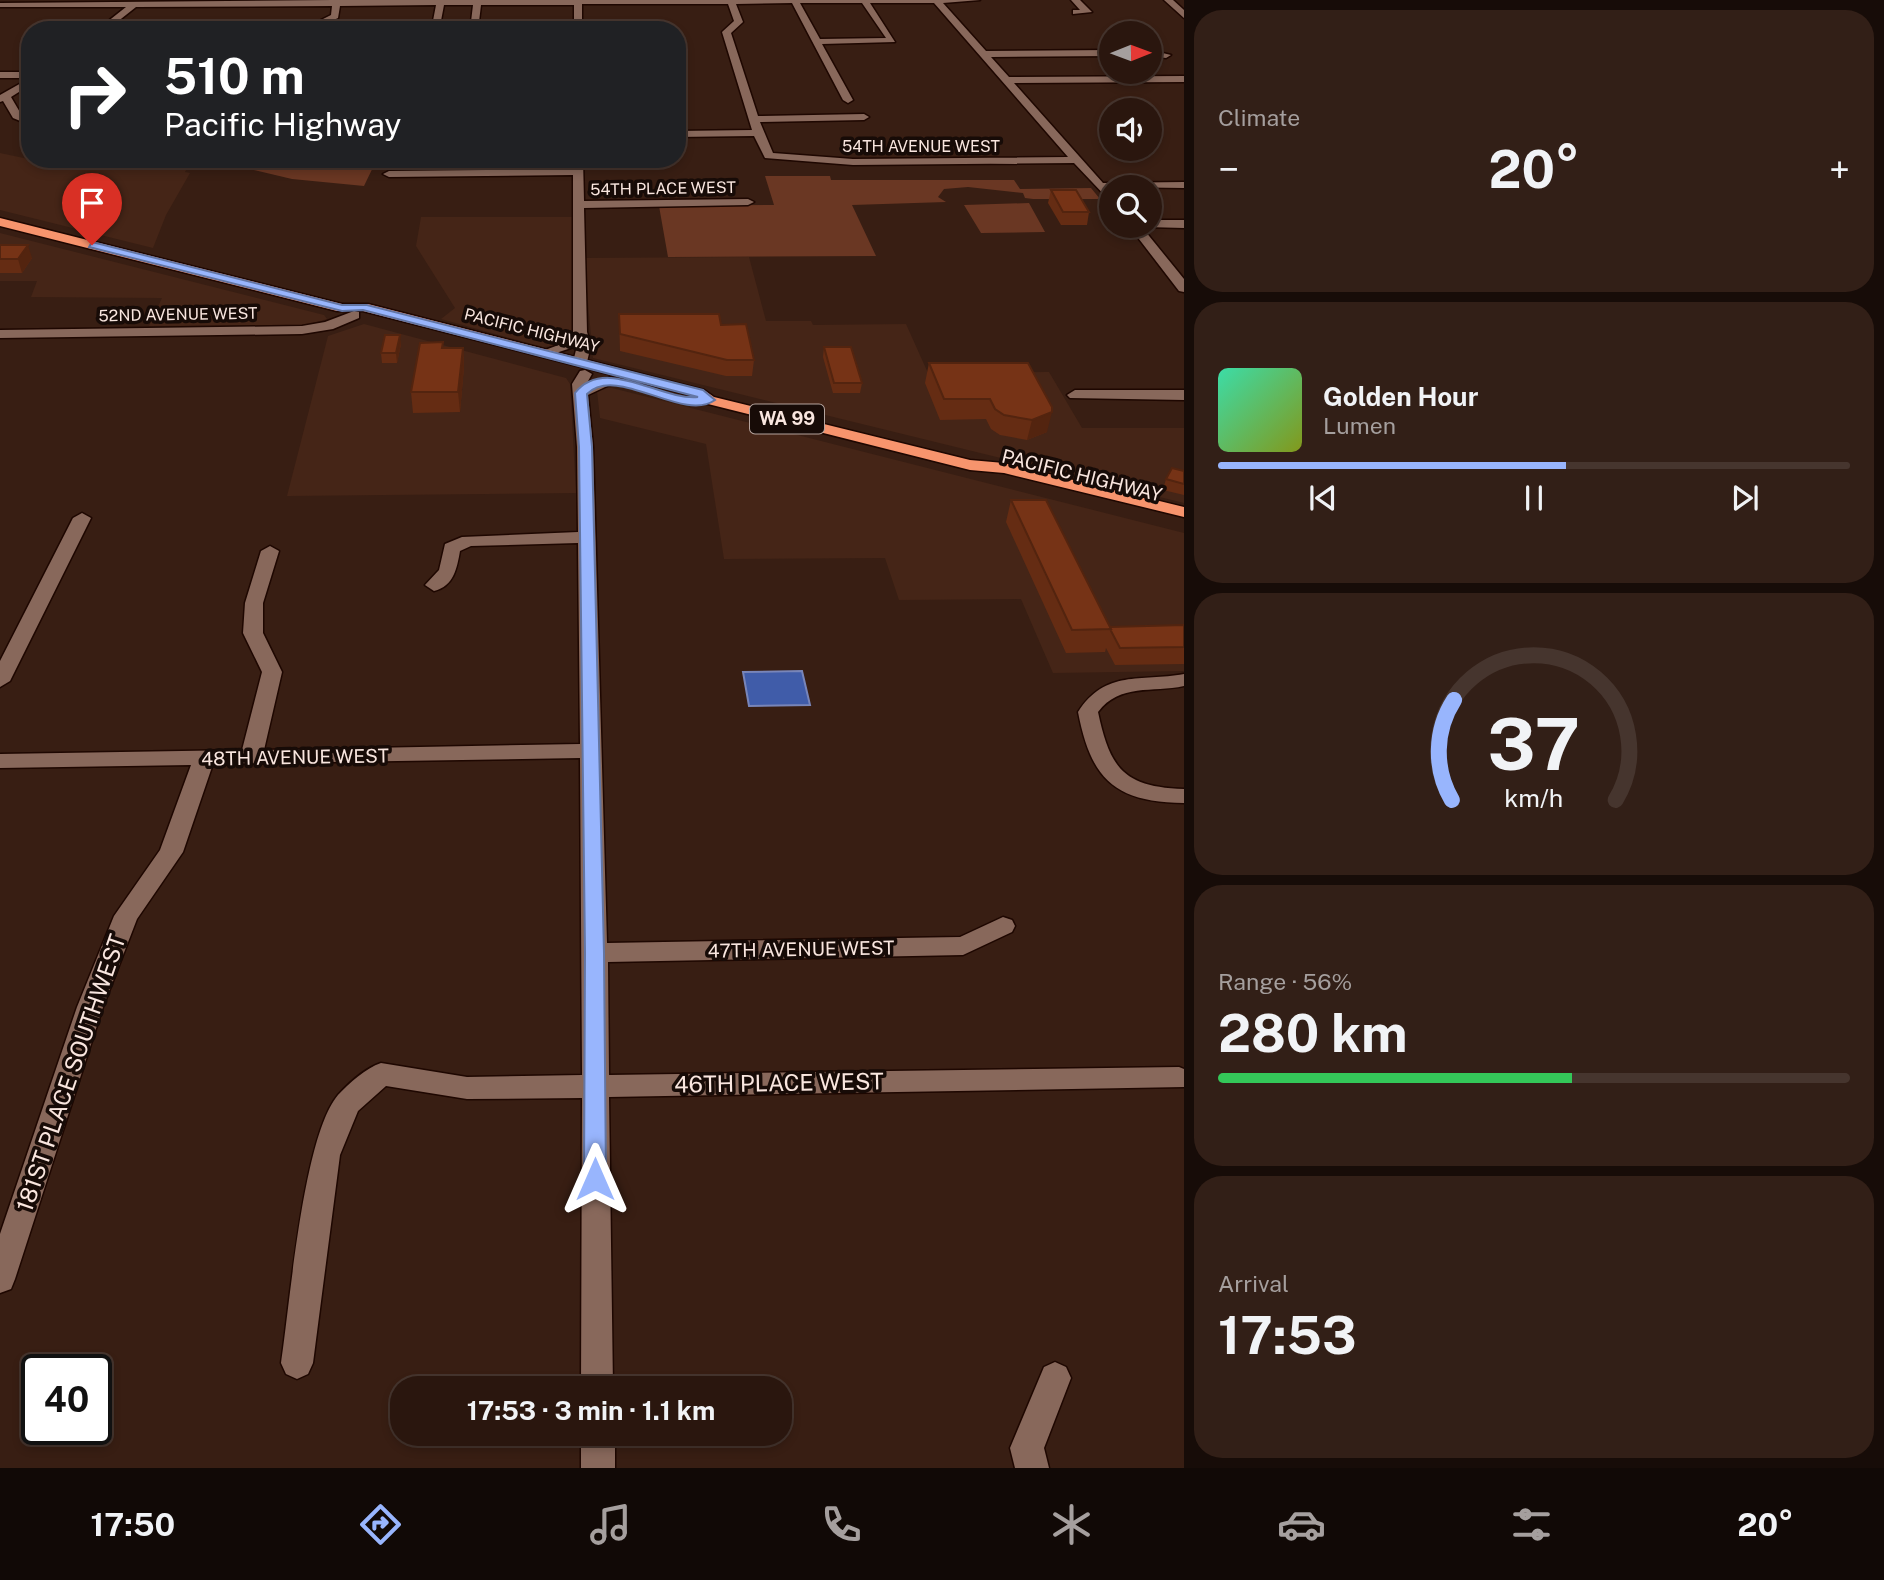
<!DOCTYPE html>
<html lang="en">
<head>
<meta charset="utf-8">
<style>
	:root { --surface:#2a160e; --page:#321f17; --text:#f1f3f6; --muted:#a59f9e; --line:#46352e; --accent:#98b5fd }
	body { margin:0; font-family:"Public Sans",sans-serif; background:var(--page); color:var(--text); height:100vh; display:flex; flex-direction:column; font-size:26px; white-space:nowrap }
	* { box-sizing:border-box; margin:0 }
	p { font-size:23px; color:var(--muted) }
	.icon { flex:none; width:38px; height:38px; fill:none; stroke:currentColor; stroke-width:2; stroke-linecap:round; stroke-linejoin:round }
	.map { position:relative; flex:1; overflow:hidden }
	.sheet { display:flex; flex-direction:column; gap:10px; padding:10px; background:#170c08; width:700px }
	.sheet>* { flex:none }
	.guide { position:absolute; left:21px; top:21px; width:665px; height:147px; border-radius:28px; box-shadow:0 4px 10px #0003,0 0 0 2px var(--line); background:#202124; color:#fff; overflow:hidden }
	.needle { width:46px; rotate:89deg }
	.fabs { position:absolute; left:1099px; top:21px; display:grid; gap:14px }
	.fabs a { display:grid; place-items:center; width:63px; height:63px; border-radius:50%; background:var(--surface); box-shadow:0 4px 10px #0003,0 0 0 2px var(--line); font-size:35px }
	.speed { position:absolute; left:21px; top:1354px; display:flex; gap:14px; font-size:35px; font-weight:700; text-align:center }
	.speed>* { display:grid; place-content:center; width:91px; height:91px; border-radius:50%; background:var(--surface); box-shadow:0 4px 10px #0003,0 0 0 2px var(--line); line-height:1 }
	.speed .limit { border:4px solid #111; border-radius:10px; background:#fff; color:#111 }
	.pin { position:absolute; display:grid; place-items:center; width:60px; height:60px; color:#fff; margin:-72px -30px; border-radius:50% 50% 50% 0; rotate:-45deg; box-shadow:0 0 7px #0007 }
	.pin .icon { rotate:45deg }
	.me { position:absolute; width:77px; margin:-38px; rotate:0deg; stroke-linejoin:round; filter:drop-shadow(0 0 5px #0008) }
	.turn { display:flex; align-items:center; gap:24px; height:147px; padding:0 28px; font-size:32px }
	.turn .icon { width:91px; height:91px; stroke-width:2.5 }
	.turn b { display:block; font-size:49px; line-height:60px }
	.big { font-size:52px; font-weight:700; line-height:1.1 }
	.sheet .card { flex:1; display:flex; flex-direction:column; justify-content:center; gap:10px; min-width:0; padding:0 24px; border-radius:28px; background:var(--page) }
	.sheet .dial { align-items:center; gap:0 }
	.dial svg { height:182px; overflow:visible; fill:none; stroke:var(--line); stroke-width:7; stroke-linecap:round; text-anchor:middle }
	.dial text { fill:var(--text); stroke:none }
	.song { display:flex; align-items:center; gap:21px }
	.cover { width:84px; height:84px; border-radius:10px; background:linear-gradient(135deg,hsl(160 70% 55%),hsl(70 70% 35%)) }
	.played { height:7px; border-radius:4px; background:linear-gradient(90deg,var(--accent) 55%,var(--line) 55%) }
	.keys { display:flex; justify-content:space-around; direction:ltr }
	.heat { display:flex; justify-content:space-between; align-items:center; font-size:38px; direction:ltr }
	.charge { height:10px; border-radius:5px; background:linear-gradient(90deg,#34c759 56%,var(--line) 0) }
	.trip { position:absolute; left:390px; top:1376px; width:402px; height:70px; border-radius:28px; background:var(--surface); box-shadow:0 4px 10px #0003,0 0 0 2px var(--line); font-weight:700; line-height:70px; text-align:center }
	.tab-bar { display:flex; height:112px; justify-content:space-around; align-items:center; background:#110906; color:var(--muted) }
	.tab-bar .icon { width:49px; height:49px }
	.tab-bar .on { color:var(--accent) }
	.tab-bar b { font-size:32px; color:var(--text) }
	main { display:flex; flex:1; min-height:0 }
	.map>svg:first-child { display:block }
	.built { fill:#452517 }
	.green { fill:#6a3723 }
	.water { fill:#405ca9; stroke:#7885b9; stroke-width:2 }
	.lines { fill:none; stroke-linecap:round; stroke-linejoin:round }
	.minor-casing { stroke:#1e0701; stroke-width:3 }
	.highway-casing { stroke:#1e0701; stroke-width:3 }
	.minor { fill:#88685b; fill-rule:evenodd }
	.highway { fill:#f7946d; fill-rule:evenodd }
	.wall { fill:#652c13 }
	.shaded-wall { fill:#53240f }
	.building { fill:#763316; stroke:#53240f; stroke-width:2 }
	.route { fill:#98b5fd; stroke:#6376a4; stroke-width:2 }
	.labels { text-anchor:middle; stroke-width:7; stroke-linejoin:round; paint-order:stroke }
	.far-street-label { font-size:16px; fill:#f9e6df; stroke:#170b07 }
	.shield { fill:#170b07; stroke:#b5a49e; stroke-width:2 }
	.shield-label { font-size:18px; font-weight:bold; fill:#f9e6df }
	.street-label { font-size:19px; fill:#f9e6df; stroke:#170b07 }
	.near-street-label { font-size:23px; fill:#f9e6df; stroke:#170b07 }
</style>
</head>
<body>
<main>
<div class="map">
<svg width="1184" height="1468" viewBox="0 0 1184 1468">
	<rect width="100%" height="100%" fill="#381e13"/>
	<!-- built -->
	<path class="built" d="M0,153L33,160L192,159L185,172L190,173L166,215L153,248L0,210Z
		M421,217H572L573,332L570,340L562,345L543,347L441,319L455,308L416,246Z
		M0,233L324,315L327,319L306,325L149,326L162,298L31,297L37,281H0Z
		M749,257L766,321H811L813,325L906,324L928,373L1049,372L1082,428H1184V503L593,358L584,258Z
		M364,324L566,378L570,384L576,493L287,496L328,336Z
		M600,388H612L1184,533V671L1053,673L1021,599L899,600L885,558L724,559L706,444L600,418L597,391Z"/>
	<!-- green -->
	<path class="green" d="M207,159H377L364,186L292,179Z
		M765,176H830L831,180H1014L1020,189L1091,188L1100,199H1033L1025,198L1023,193L968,187L944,189L938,197L946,202L852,205L876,256L668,257L659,206L774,205Z
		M1029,203L1045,232L981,233L964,205Z"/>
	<!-- water -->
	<path class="water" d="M802,671L810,705L749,706L743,672Z"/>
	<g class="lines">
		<defs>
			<path id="minor" d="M333,0H980L943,3L986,51L1111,50V56L991,57L1009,77L1184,76V82L1014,83L1103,183L1184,182V188L1111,187L1109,189L1111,202L1074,163L853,165L765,158L754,136L677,137V131L752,130L722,32L734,21L728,4H582V30H574V5H481L478,30H470L473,5H444L440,26L436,29L432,26L436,5L340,6L338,18L312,30H301L331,15L332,6L136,7L107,30H97L126,7H0V3ZM792,3L843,100L848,103L853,100L822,44L895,42L870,3H934L1068,157L853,159L773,153L760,122L864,120L869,117L864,114L758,116L731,33L743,22L736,4ZM800,3H862L886,38L820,39Z
				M1071,0H1080L1092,12L1073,14V10H1080Z
				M1164,0H1173L1184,10V18Z
				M1150,50L1171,55L1166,58L1150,56Z
				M0,72H30V78H0Z
				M30,78V85L11,97L21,114L30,118V125L13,118L3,101L0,102V95Z
				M573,159H583L584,201L748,199L754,202L748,205L584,208L587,332L591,345L587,362L580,366L573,362L577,346L544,357L537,353L564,343L573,333V175L389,177L383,174L389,171L573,169Z
				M1150,220H1184V228L1146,227L1150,226Z
				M1129,226H1141L1184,279V292L1179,291Z
				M354,311L359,312V318L333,329L302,334L0,338V330L302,326L325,322Z
				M585,370L592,374L587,383L611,377L618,381L588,395L593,447L607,943L960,937L1003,917L1012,920L1015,926L1012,932L963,955L608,962L609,1075L1179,1067L1184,1069V1087L609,1097L613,1388H581L582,1098L467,1099L386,1086L358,1111L340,1155L313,1363L308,1374L297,1379L286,1374L281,1363C290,1304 303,1136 338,1095C349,1083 366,1068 381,1063L467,1077L582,1075L580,758L213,764L183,852L137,919L103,1007L15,1279L11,1289L0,1293V1234L77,1007L114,916L160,850L191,765L0,768V754L242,750L262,672L243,633L245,603L261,551L270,546L279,551L263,603V633L282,672L264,750L580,744L578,543L471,546L460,551C457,568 454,586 434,591L425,585L439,570L445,544L462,537L578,532L577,447L572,384L580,371Z
				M1075,390H1184V400L1070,398L1067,395Z
				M82,513L91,518L10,681L0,687V661L73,518Z
				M1184,674V686C1152,693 1120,683 1098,712C1110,769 1124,787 1184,789V803C1114,802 1091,779 1078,712C1106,669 1140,682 1184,674Z
				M1055,1362L1066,1367L1071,1378L1044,1448L1049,1468H1015L1010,1448L1044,1367Z
				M581,1433H615V1468H581Z"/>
			<path id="highway" d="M0,218L342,304H368L704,390L714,397L970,460L1004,463L1184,507V517L1004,473L970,470L704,403L694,396L363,311H337L0,226Z"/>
		</defs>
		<!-- minor casing -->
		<use href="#minor" class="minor-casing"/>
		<!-- highway casing -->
		<use href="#highway" class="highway-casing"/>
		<!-- minor -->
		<use href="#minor" class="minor"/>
		<!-- highway -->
		<use href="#highway" class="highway"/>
	</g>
	<!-- wall -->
	<path class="wall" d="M1051,190L1089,212L1087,225H1061L1048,203Z
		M0,245L32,258L22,273H0Z
		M619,314L721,325L754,360L752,376H726L620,351Z
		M401,344L397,363H382L381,353Z
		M824,347L862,383L860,393H833L823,357Z
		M443,348H463L464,367L460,412L413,413L411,392Z
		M929,363H1028L1047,432L1027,440L1000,435L991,429L986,419L940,420L925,383Z
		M1184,471V495L1163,490L1166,479Z
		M1011,500L1110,627L1184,625V664L1115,665L1106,648L1105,652L1066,653L1006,522Z"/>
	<!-- shaded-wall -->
	<path class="shaded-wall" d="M28,245L32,258L22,273L18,259Z
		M400,335L401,344L397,363L396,353Z
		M463,348L464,367L460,412L458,392Z
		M1052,412L1047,432L1027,440L1032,420Z"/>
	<!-- building -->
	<path class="building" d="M1051,190H1076L1089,212H1063Z
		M0,245H28L18,259H0Z
		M619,314H719L721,325L746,324L754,360H727L620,334Z
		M385,335H400L396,353H381Z
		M443,342L442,348H463L458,392H411L420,343Z
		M824,347H851L862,383H834Z
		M929,363H1028L1052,407V412L1032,420L1004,415L995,409L990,399H944Z
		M1172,468L1184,471V484L1166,479Z
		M1011,500H1046L1111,629L1072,630Z
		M1184,625V647L1120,648L1110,629H1111L1110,627Z"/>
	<!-- route -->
	<path class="route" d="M92,242L342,305H367L703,390L715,400C683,423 617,364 587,394L592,447L604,953L606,1179L603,1185L595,1188L588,1185L584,1179L585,953L579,447L575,393C605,355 661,401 698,397L363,310L342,311L89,247Z"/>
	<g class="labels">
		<!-- far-street labels -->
		<g class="far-street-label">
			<text x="921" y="152">54TH AVENUE WEST</text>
			<text transform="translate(663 188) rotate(-1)" y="6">54TH PLACE WEST</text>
			<text transform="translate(178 314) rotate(-1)" y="6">52ND AVENUE WEST</text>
			<text transform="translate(532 330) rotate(14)" y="6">PACIFIC HIGHWAY</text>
		</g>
		<!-- shield labels -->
		<rect class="shield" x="750" y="404.5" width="74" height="29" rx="5"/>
		<g class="shield-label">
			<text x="787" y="425">WA 99</text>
		</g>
		<!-- street labels -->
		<g class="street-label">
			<text transform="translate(1082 475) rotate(14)" y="7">PACIFIC HIGHWAY</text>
			<text transform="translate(295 757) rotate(-1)" y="7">48TH AVENUE WEST</text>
			<text transform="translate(801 949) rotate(-1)" y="7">47TH AVENUE WEST</text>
		</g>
		<!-- near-street labels -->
		<g class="near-street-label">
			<text transform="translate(71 1073) rotate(-71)" y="8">181ST PLACE SOUTHWEST</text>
			<text transform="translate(779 1083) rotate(-1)" y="8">46TH PLACE WEST</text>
		</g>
	</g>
</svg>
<div class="fabs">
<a><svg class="needle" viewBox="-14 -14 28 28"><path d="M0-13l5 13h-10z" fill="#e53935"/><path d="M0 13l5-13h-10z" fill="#a59f9e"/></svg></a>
<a><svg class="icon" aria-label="sound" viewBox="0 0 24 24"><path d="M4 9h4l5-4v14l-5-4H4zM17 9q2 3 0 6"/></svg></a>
<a><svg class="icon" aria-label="search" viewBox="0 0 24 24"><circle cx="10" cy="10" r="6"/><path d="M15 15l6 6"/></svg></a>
</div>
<div class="speed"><div class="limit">40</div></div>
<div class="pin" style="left:92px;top:245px;background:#d93025"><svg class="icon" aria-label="arrive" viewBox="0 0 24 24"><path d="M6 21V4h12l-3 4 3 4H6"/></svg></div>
<svg class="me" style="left:595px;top:1179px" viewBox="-20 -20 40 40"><path d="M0-17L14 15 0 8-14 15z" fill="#98b5fd" stroke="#fff" stroke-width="4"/></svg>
<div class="trip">17:53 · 3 min · 1.1 km</div>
<div class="guide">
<div class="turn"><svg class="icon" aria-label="right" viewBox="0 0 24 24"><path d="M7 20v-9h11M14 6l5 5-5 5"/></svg><div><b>510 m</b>Pacific Highway</div></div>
</div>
</div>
<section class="sheet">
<div class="card"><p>Climate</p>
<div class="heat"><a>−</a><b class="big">20°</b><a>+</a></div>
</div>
<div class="card">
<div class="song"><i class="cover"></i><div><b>Golden Hour</b><p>Lumen</p></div></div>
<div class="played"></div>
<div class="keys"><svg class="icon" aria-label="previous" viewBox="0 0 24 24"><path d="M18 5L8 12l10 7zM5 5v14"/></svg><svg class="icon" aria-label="pause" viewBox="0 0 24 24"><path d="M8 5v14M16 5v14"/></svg><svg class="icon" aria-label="next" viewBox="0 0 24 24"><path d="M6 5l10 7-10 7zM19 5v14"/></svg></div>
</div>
<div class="card dial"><svg viewBox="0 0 100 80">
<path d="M14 69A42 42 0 1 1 86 69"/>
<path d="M14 69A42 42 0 0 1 15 25" stroke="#98b5fd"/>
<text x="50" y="56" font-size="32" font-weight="700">37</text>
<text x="50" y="72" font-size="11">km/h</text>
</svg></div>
<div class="card"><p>Range · 56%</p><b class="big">280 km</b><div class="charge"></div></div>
<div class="card"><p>Arrival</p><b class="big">17:53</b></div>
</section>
</main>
<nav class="tab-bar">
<b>17:50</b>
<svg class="icon on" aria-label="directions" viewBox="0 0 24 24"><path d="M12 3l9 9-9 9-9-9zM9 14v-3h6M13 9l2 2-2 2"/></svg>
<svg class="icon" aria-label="music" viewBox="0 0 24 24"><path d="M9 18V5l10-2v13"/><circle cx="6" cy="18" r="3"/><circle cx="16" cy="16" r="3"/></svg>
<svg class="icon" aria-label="phone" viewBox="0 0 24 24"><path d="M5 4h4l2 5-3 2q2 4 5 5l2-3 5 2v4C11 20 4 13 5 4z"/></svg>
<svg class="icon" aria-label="climate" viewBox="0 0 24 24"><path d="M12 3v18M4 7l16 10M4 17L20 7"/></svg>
<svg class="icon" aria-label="car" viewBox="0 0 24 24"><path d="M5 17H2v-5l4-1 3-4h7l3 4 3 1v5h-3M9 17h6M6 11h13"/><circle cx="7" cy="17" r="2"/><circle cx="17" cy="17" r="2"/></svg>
<svg class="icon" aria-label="filters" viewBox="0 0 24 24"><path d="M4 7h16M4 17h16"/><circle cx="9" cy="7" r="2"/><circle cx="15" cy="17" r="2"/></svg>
<b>20°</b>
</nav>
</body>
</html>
